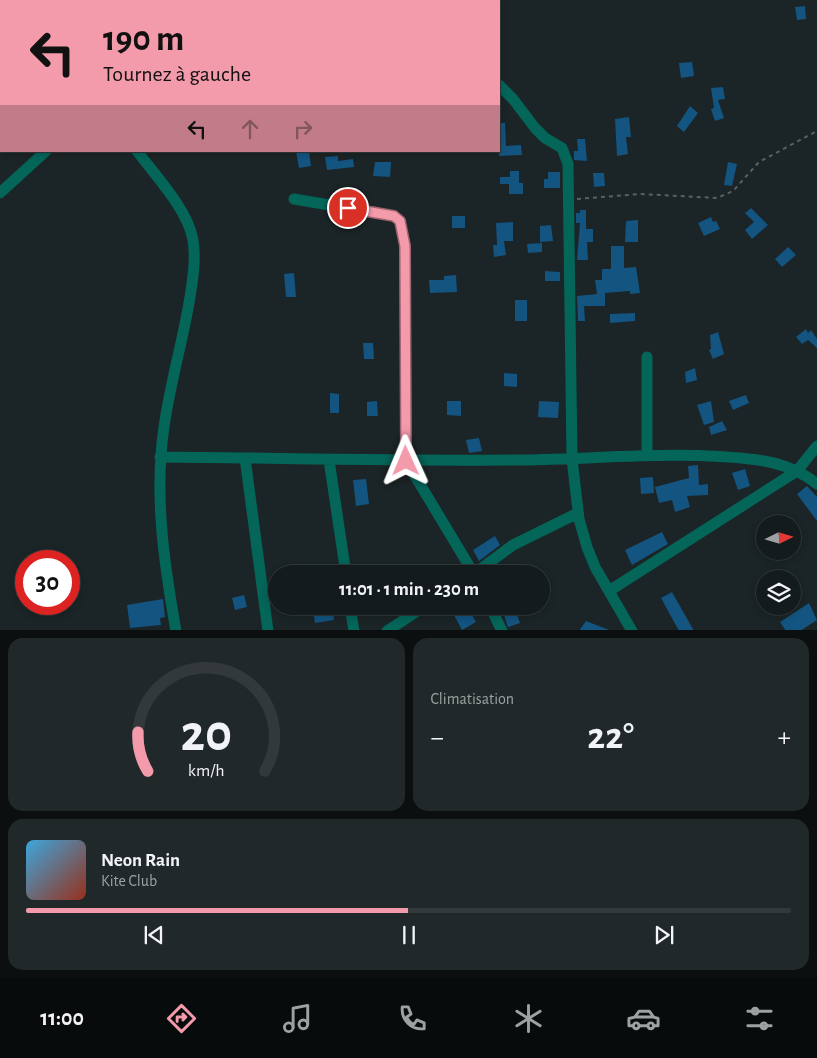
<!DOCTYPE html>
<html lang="fr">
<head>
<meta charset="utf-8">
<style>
	:root { --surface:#141b1c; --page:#212829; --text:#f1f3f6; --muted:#9da1a3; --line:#33393b; --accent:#f39aab }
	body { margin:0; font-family:"Alegreya Sans",sans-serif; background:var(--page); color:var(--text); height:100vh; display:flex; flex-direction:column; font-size:19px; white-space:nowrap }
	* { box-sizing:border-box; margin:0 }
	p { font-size:16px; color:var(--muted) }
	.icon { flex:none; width:28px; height:28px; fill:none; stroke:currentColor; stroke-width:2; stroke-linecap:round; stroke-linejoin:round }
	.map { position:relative; height:630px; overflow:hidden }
	.details { display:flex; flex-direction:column; gap:8px; padding:8px; background:#0b0f0f; flex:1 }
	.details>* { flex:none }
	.hud { position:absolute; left:0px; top:0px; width:500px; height:152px; box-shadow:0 2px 8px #0003,0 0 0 1px var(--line); background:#f39aab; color:#111; overflow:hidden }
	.needle { width:32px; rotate:85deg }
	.fabs { position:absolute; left:756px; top:515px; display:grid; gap:10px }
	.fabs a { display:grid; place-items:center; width:45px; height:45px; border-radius:50%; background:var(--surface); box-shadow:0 2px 8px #0003,0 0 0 1px var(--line); font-size:25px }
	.speed { position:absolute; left:15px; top:550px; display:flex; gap:10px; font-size:25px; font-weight:700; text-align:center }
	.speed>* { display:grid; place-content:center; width:65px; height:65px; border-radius:50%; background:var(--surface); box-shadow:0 2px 8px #0003,0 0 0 1px var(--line); line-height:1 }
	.speed .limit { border:8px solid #d22; background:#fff; color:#111 }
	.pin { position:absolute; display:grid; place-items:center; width:42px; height:42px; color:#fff; margin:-21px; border:2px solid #fff; border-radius:50%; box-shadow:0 1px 5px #0007 }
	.me { position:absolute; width:55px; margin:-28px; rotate:359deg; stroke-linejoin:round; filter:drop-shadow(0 0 4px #0008) }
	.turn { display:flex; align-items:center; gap:18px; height:105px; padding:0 20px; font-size:22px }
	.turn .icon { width:65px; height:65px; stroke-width:2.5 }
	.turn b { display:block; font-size:35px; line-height:42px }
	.lanes { display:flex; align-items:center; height:48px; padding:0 20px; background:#0003; justify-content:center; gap:25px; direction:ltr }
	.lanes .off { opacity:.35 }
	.big { font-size:38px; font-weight:700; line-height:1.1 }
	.details .tile { flex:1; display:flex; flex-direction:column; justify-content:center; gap:8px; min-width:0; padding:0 18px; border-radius:15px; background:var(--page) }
	.details .dial { align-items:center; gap:0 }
	.dial svg { height:130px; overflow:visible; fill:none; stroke:var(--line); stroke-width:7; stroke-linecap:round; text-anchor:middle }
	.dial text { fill:var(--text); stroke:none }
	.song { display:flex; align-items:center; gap:15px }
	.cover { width:60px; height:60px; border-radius:8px; background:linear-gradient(135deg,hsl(200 70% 55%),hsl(10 70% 35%)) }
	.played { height:5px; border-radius:2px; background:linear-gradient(90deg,var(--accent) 50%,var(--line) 50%) }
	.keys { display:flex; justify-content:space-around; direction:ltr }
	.heat { display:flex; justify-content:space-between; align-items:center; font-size:28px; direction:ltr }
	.details .tiles { flex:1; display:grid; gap:8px; grid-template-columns:1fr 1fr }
	.tile:last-child { grid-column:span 2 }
	.trip { position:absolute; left:268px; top:565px; width:282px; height:50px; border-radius:25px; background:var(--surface); box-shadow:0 2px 8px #0003,0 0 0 1px var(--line); font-weight:700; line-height:50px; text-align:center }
	.menu { display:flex; height:80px; justify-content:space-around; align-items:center; background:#080b0b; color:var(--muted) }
	.menu .icon { width:35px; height:35px }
	.menu .selected { color:var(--accent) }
	.menu b { font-size:22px; color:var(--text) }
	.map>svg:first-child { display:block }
	.building { fill:#135480 }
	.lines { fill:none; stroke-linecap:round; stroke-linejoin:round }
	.path { stroke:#586062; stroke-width:2; stroke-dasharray:4 4; stroke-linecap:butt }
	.minor { stroke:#046559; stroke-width:11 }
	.route-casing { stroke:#9e646f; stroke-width:12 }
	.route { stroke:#f39aab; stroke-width:9 }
</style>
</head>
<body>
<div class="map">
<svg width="817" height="631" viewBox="0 0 817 631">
	<rect width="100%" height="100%" fill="#1b2426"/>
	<!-- building -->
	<path class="building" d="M805,6L806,19L797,20L795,7Z
		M692,62L694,76L681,78L679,63Z
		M723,87L725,99L718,100L724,118L715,121L711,109L714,108L711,88Z
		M690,106L698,113L684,132L677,126Z
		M629,117L631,137H626L628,154L617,156L615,119Z
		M499,123H505L506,146L521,145L522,155L499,156Z
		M577,139H585L587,161L574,160V151H578Z
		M296,151H309L311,166L299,168Z
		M338,156V161L353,159L354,167L327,170L325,157Z
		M375,162H391L390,177L373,176Z
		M728,162L737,164L732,186L724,185Z
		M510,171H519V183H523V194H509V184H500V177H510Z
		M548,172H560V188H544V179H548Z
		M593,173H604L605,186L594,187Z
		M751,208L768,225L752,239L745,230L754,222L745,213Z
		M580,210H586V229H593V242H587L588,260H577L580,223H576V213H580Z
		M452,216H465V228H452Z
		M711,217L713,222L716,221L720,229L704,236L698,223Z
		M638,220V242H625L626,221Z
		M513,222V241H504L506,255L494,257L493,245H497L496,223Z
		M551,225L553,241L540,242V226Z
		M542,243V252L528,253L527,244Z
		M611,246H624V268L636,267L640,293L630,294V291L605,293V306H584L585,321H578L577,296L597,294L595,280H602V269H611Z
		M788,247L796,255L782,267L775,259Z
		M545,271L560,272V281H545Z
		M294,273L296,297H286L284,274Z
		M456,275L457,292L430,293L429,280H444V276Z
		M515,300H527V321H515Z
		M635,313V321L610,323V314Z
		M806,329L808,333L811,330L817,339V348L808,340L802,344L796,337Z
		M718,332L724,354L713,359L709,350L711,349L710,335Z
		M363,343H373L374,359H364Z
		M695,368L697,380L686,383L685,372Z
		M504,373L517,374V387L504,386Z
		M330,393L339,394V413H330Z
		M746,395L749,403L733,410L729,401Z
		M377,401L378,416H367V402Z
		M447,401H461V416L447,415Z
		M539,401L559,402L558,418L538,417Z
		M711,401L714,422L704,425L697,405Z
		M722,421L727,430L711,435L709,427Z
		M479,438L482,451L469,453L466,440Z
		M698,465L699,485L708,484V495L687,496L690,507L675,512L672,500L659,503L655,487L689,478L688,466Z
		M745,469L750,486L738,490L732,473Z
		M653,477L654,493L641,494L640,478Z
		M366,479L369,504L356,506L353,480Z
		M807,486L817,497V521L797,494Z
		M662,532L668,544L632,565L625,550Z
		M495,536L500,545L479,561L473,550Z
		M672,592L694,631H679L661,598Z
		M244,595L247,607L235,610L232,598Z
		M163,599L165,617L160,618L161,625L130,628L127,605Z
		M809,603L817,620L800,631H786L780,622Z
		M312,606H332L334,620L315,623Z
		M501,606H514L520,623L508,627Z
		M462,607L463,610L466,609L470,616L472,615L476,622L462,630L454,615L457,614L455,611Z
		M586,621L609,630V631H579Z"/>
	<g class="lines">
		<!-- path -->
		<path class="path" d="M577,199L640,194L717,198L733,191L759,162L817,131"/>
		<!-- minor -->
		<path class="minor" d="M389,0L391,1
			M164,1L191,0
			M0,16L1,15
			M499,85L513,99L535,128L545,138L562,148L568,164L572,459L579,519L587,547L595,567L632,631
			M137,151C155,175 188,210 193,240C196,259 193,278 190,297C183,341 170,383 164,427C154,495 164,563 176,631
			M0,193L46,151
			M294,199L394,216L400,221L405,246L406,461L474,574
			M647,357V456
			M160,457C281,458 402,461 524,460C601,459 681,450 758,460C779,463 801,471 817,484
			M245,458L268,631
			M329,460L346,574
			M474,574L513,545L578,513
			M609,591L797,471L817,446
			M350,606L354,631
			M490,606L502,631
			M387,631L425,606"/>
	</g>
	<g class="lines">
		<defs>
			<path id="route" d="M348,208L394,216L400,221L405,246L406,461"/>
		</defs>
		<!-- route casing -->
		<use href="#route" class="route-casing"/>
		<!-- route -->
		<use href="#route" class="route"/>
	</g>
</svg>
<div class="fabs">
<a><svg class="needle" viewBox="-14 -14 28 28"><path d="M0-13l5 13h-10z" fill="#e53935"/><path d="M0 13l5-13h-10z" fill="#9da1a3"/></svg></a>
<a><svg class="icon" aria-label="layers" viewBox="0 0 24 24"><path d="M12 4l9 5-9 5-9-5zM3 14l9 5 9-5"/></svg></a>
</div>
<div class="speed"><div class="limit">30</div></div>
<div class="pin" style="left:348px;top:208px;background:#d93025"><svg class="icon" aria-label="arrive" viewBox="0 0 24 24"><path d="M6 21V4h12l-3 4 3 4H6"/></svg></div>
<svg class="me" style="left:406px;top:461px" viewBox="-20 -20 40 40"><path d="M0-17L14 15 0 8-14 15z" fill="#f39aab" stroke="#fff" stroke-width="4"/></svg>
<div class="trip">11:01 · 1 min · 230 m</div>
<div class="hud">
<div class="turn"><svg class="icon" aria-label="left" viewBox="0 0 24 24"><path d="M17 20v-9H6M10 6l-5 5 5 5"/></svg><div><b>190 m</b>Tournez à gauche</div></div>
<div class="lanes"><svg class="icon" aria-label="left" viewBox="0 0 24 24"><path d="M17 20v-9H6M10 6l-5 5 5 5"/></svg><svg class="icon off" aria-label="ahead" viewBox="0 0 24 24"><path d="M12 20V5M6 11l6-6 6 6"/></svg><svg class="icon off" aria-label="right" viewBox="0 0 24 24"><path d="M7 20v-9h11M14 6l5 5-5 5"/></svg></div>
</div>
</div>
<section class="details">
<div class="tiles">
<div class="tile dial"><svg viewBox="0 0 100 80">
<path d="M14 69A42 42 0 1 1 86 69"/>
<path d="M14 69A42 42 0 0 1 8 45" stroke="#f39aab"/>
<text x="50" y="56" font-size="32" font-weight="700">20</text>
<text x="50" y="72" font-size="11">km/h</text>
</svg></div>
<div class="tile"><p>Climatisation</p>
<div class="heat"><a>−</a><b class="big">22°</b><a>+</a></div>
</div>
<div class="tile">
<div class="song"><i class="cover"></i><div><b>Neon Rain</b><p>Kite Club</p></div></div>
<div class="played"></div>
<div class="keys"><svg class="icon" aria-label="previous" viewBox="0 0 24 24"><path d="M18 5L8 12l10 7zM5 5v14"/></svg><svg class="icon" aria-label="pause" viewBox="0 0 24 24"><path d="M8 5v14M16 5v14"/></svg><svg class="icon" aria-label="next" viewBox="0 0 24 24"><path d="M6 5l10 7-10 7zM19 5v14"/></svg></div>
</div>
</div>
</section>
<nav class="menu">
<b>11:00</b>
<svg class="icon selected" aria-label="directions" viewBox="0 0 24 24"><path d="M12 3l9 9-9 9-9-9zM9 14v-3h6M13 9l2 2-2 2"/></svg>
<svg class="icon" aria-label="music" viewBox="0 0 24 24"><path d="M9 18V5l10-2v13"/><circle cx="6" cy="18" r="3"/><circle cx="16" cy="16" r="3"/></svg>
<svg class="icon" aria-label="phone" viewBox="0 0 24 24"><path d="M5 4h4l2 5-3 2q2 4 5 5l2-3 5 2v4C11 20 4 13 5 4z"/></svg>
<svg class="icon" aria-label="climate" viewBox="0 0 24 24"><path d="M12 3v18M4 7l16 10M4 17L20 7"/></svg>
<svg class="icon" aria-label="car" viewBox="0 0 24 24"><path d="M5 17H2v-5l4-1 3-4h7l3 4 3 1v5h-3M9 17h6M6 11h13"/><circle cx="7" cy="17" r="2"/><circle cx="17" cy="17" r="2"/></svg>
<svg class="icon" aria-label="filters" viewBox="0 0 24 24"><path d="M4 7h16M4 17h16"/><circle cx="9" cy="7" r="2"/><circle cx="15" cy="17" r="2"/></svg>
</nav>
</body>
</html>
